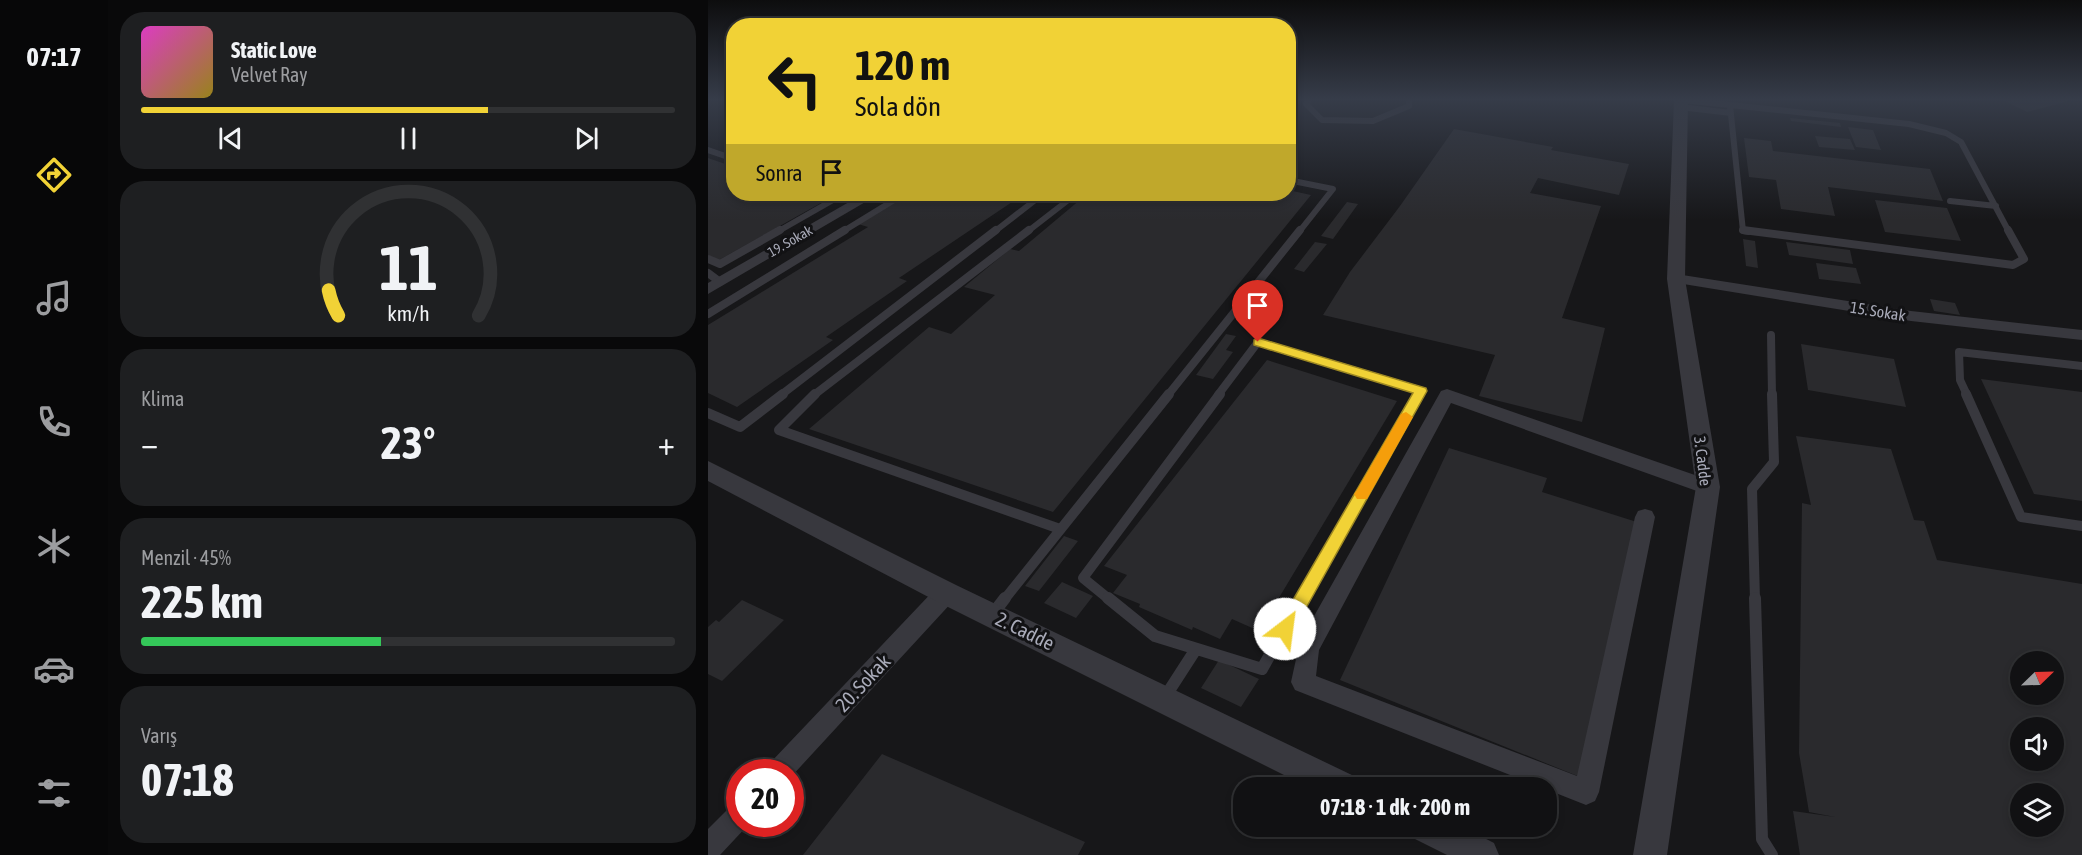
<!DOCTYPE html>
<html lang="tr">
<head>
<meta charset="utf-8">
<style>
	:root { --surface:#111113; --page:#1e1f21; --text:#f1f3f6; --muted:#9c9da0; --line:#303133; --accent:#f1d236 }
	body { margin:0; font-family:"Asap Condensed",sans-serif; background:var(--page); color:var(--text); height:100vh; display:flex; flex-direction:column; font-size:22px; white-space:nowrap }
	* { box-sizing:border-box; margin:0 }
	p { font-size:20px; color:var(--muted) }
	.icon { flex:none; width:33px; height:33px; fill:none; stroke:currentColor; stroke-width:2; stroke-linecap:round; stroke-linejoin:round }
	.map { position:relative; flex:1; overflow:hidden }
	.panel { display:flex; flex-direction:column; gap:12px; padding:12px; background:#09090a; width:600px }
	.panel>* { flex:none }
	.hud { position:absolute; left:18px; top:18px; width:570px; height:183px; border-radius:24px; box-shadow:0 3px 9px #0003,0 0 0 2px var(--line); background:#f1d236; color:#111; overflow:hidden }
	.needle { width:39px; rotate:67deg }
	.buttons { position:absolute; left:1302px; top:651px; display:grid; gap:12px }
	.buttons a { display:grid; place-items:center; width:54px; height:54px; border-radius:50%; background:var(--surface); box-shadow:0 3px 9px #0003,0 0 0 2px var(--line); font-size:30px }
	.speed { position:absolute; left:18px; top:759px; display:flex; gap:12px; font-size:30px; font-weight:700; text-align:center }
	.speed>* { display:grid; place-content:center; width:78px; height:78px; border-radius:50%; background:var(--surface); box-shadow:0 3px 9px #0003,0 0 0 2px var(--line); line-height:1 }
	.speed .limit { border:9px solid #d22; background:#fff; color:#111 }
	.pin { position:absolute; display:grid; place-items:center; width:51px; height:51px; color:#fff; margin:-62px -26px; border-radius:50% 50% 50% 0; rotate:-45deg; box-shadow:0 0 6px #0007 }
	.pin .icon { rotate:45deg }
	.me { position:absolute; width:66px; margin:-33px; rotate:30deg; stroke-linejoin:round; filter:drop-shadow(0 0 4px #0008) }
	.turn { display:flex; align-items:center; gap:21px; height:126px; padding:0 30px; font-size:27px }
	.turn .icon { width:78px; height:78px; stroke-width:2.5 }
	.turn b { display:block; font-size:42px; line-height:51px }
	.then { display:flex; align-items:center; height:57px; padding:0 30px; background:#0003; gap:12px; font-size:22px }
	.big { font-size:45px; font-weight:700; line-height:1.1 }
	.panel .card { flex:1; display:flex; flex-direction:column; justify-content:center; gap:9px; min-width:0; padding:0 21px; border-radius:24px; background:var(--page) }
	.panel .dial { align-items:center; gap:0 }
	.dial svg { height:156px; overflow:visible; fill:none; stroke:var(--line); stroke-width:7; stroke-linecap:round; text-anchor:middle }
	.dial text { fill:var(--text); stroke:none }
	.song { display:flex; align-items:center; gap:18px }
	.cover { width:72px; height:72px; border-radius:9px; background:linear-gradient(135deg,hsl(310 70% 55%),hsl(50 70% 35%)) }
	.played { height:6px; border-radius:3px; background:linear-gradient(90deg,var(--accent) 65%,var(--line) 65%) }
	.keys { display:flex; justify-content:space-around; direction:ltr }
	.heat { display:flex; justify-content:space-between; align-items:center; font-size:33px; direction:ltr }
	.charge { height:9px; border-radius:4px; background:linear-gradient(90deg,#34c759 45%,var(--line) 0) }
	.trip { position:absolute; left:525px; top:777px; width:324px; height:60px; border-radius:24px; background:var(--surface); box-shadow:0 3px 9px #0003,0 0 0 2px var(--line); font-weight:700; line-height:60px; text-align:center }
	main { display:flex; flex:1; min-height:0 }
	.menu { display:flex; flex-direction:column; width:108px; justify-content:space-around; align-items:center; background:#070708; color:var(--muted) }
	.menu .icon { width:42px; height:42px }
	.menu .on { color:var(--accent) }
	.menu b { font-size:27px; color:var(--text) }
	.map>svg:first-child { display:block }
	.building { fill:#2a2a2d; fill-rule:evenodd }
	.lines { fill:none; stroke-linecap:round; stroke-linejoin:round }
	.service-far3 { stroke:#38383e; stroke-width:6 }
	.service-far2 { stroke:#38383e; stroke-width:8 }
	.service-far1 { stroke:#38383e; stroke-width:10 }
	.service { stroke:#38383e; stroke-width:12 }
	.minor { fill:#38383e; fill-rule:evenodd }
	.tertiary { fill:#38383e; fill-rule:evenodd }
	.route { fill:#f1d236; stroke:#9d8823; stroke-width:1.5 }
	.slow { fill:#f59e0b }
	.labels { text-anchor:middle; stroke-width:6; stroke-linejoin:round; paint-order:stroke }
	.far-street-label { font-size:14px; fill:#a9abb9; stroke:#121214 }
	.street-label { font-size:16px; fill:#a9abb9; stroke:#121214 }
	.near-street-label { font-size:20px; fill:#a9abb9; stroke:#121214 }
</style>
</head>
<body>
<main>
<nav class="menu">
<b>07:17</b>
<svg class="icon on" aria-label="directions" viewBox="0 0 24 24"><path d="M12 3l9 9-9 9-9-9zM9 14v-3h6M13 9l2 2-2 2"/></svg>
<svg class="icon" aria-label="music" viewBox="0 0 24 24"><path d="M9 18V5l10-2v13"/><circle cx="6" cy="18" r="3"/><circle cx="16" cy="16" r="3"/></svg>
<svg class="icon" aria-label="phone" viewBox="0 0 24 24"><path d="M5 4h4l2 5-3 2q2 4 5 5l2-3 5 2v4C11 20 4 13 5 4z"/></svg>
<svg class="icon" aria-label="climate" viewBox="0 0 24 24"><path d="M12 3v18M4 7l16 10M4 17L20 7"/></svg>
<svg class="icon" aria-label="car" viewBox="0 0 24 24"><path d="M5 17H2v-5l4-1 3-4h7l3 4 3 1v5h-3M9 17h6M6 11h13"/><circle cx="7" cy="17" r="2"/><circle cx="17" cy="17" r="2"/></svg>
<svg class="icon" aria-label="filters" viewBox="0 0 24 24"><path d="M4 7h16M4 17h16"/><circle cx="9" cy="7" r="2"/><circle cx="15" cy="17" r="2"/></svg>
</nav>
<section class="panel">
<div class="card">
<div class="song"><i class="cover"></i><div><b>Static Love</b><p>Velvet Ray</p></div></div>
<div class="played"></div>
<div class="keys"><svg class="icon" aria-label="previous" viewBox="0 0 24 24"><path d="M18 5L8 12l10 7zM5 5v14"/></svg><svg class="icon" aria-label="pause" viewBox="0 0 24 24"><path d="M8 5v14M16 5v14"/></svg><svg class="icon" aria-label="next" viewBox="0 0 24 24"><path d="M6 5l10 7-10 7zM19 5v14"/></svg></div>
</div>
<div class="card dial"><svg viewBox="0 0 100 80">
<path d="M14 69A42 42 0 1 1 86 69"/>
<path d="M14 69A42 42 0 0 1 9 56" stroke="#f1d236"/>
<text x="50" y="56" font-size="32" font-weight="700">11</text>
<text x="50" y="72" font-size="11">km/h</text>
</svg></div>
<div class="card"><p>Klima</p>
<div class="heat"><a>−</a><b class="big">23°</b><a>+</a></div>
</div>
<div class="card"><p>Menzil · 45%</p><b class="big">225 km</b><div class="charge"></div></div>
<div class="card"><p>Varış</p><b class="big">07:18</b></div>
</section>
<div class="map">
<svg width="1374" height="855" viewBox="0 0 1374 855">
	<rect width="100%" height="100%" fill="#171719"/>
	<!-- building -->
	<path class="building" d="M1295,100H1361V101L1319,112Z
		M1082,118L1132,123L1133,127L1083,121Z
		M1140,127L1165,130L1173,150L1148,147Z
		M746,129L845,147L843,150L921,164L911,195L830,178L822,193L893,206L854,318L897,328L874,422L771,396L787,355L615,315L642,272L692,206Z
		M1107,136L1142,139L1147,150L1111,147Z
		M1036,138L1063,141L1065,151L1222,169L1235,201L1120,187L1127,216L1073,209L1068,180L1041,177Z
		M0,158L26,167V194H104L120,199L11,260L0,256Z
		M580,190L603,195L345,512L101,429L221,327L243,334L287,295L256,287L302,249L311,251L379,194H580Z
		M201,194H316L191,278L199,281L118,337L125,340L29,407L0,393V325L160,227L150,224Z
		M1167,200L1239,208L1253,241L1177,232Z
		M639,202L650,204L625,239L613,236Z
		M1035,239L1047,241L1050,268L1038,266Z
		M607,242L619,244L596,272L586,269Z
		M1078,242L1142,250L1145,264L1081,255Z
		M1108,263L1148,268L1153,284L1111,279Z
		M1222,299L1247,303L1252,315L1226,311Z
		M518,334L528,336L518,350L525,352L505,379L488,375Z
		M1093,344L1186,359L1198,407L1100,390Z
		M559,360L689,401L551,631L524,619L512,639L485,627L484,630L431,607L432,604L405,593L419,575L396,566Z
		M1273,379L1374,392V501L1326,494Z
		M1088,436L1183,449L1206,520L1216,521L1229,560L1374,584V855H1092L1085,811L1127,817L1101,812L1091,753L1094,503L1103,505ZM1312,662H1346V694H1312ZM1312,728H1346V760H1312ZM1312,794H1346V826H1312Z
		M741,448L839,478L834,492L932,523L872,777L632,680Z
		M356,536L370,541L331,591L317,586Z
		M354,582L385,596L368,618L336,603Z
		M34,600L76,620L14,681L0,674V627L8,620L11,622Z
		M511,660L551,679L533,707L493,688Z
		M174,754L377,842L370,855H95Z"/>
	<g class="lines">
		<!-- service-far3 -->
		<path class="service-far3" d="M601,100L598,104L614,120L665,121L701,106V100
			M974,100L1022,105
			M1022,105L1201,124L1238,133L1253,142L1301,232
			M1022,105L1035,231L1041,232
			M972,107L1023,113
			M0,150L26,159
			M580,180L625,189L591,232
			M1242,201L1288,206
			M69,232L132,196L125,194
			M134,232L196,194
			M286,232L335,194
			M319,232L368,194"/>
		<!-- service-far2 -->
		<path class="service-far2" d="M1035,230L1305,265L1316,259L1300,230
			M0,259L12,264L72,230
			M0,273L12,282
			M0,314L137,230
			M1063,335L1064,395
			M73,395L288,230
			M106,395L321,230
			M460,395L592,230
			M510,395L550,342L713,391L711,395
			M1259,395L1252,380L1251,352L1374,366"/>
		<!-- service-far1 -->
		<path class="service-far1" d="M107,394L71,430L352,529
			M1258,394L1313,517L1374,526
			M0,413L32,427L75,394
			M296,600L461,394
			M402,600L375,578L512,394
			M593,600L711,394
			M1047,600L1044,489L1066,462L1064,394"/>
		<!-- service -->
		<path class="service" d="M400,598L447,636L554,669L594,598
			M1047,598L1054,839L1064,855
			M284,615L297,598
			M457,697L488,649"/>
		<!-- minor -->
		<path class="minor" d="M155,194H171L0,294V283Z
			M968,274L1203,311L1374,330V340L1203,321L963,282L961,279L963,276Z
			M739,389L1007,482L1010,487L1007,492L1000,495L743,403L611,650L608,676L869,776L927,517L930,511L937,509L944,511L947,517L891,792L887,801L878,805L587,690L583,682L592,641L733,391Z
			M238,583L246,586L249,593L246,600L82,778V772H59L62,763L230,586Z
			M32,802V824H41L12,855H0V829L23,806Z"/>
		<!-- tertiary -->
		<path class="tertiary" d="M966,100H980L977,279L1012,487L959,855H925L988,487L959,279Z
			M0,461L248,585L648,777L653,788H602L228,601L0,481Z
			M701,826H753L786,843L791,855H739L705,838Z"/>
	</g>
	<!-- sky -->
	<linearGradient id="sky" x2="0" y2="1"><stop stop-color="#0d0d0e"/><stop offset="0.45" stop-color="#363c49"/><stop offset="1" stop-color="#363c49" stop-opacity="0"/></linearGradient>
	<rect width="1374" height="220" fill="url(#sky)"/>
	<!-- route -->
	<path class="route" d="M550,338L718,388L719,391L583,635L577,637L571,635L568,629L571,624L705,393L546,345V340Z"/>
	<!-- slow -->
	<path class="slow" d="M698,412L705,417L659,499H649L646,494L649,490L693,414Z"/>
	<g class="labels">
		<!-- far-street labels -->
		<g class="far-street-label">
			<text transform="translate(82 241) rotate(-30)" y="5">19. Sokak</text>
		</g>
		<!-- street labels -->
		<g class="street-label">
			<text transform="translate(1170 311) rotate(9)" y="6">15. Sokak</text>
			<text transform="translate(995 461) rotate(83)" y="6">3. Cadde</text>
		</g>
		<!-- near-street labels -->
		<g class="near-street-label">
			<text transform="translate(317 631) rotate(26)" y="7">2. Cadde</text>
			<text transform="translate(155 683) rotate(-47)" y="7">20. Sokak</text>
		</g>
	</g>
</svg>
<div class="buttons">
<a><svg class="needle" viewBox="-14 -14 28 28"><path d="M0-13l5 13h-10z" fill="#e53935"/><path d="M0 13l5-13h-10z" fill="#9c9da0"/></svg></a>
<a><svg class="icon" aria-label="sound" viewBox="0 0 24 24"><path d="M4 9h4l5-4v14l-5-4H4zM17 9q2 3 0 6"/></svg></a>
<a><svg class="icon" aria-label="layers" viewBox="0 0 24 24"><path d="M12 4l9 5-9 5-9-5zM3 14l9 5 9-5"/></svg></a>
</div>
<div class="speed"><div class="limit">20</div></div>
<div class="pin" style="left:550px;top:342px;background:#d93025"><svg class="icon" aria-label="arrive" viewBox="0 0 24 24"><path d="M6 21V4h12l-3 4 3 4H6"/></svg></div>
<svg class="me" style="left:577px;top:629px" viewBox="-20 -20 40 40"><circle r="19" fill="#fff"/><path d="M0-13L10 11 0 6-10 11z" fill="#f1d236"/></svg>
<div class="trip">07:18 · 1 dk · 200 m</div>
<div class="hud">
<div class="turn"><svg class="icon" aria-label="left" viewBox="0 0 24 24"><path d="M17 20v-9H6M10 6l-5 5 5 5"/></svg><div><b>120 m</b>Sola dön</div></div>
<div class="then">Sonra<svg class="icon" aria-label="arrive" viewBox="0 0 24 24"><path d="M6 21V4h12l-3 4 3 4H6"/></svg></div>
</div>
</div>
</main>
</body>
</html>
